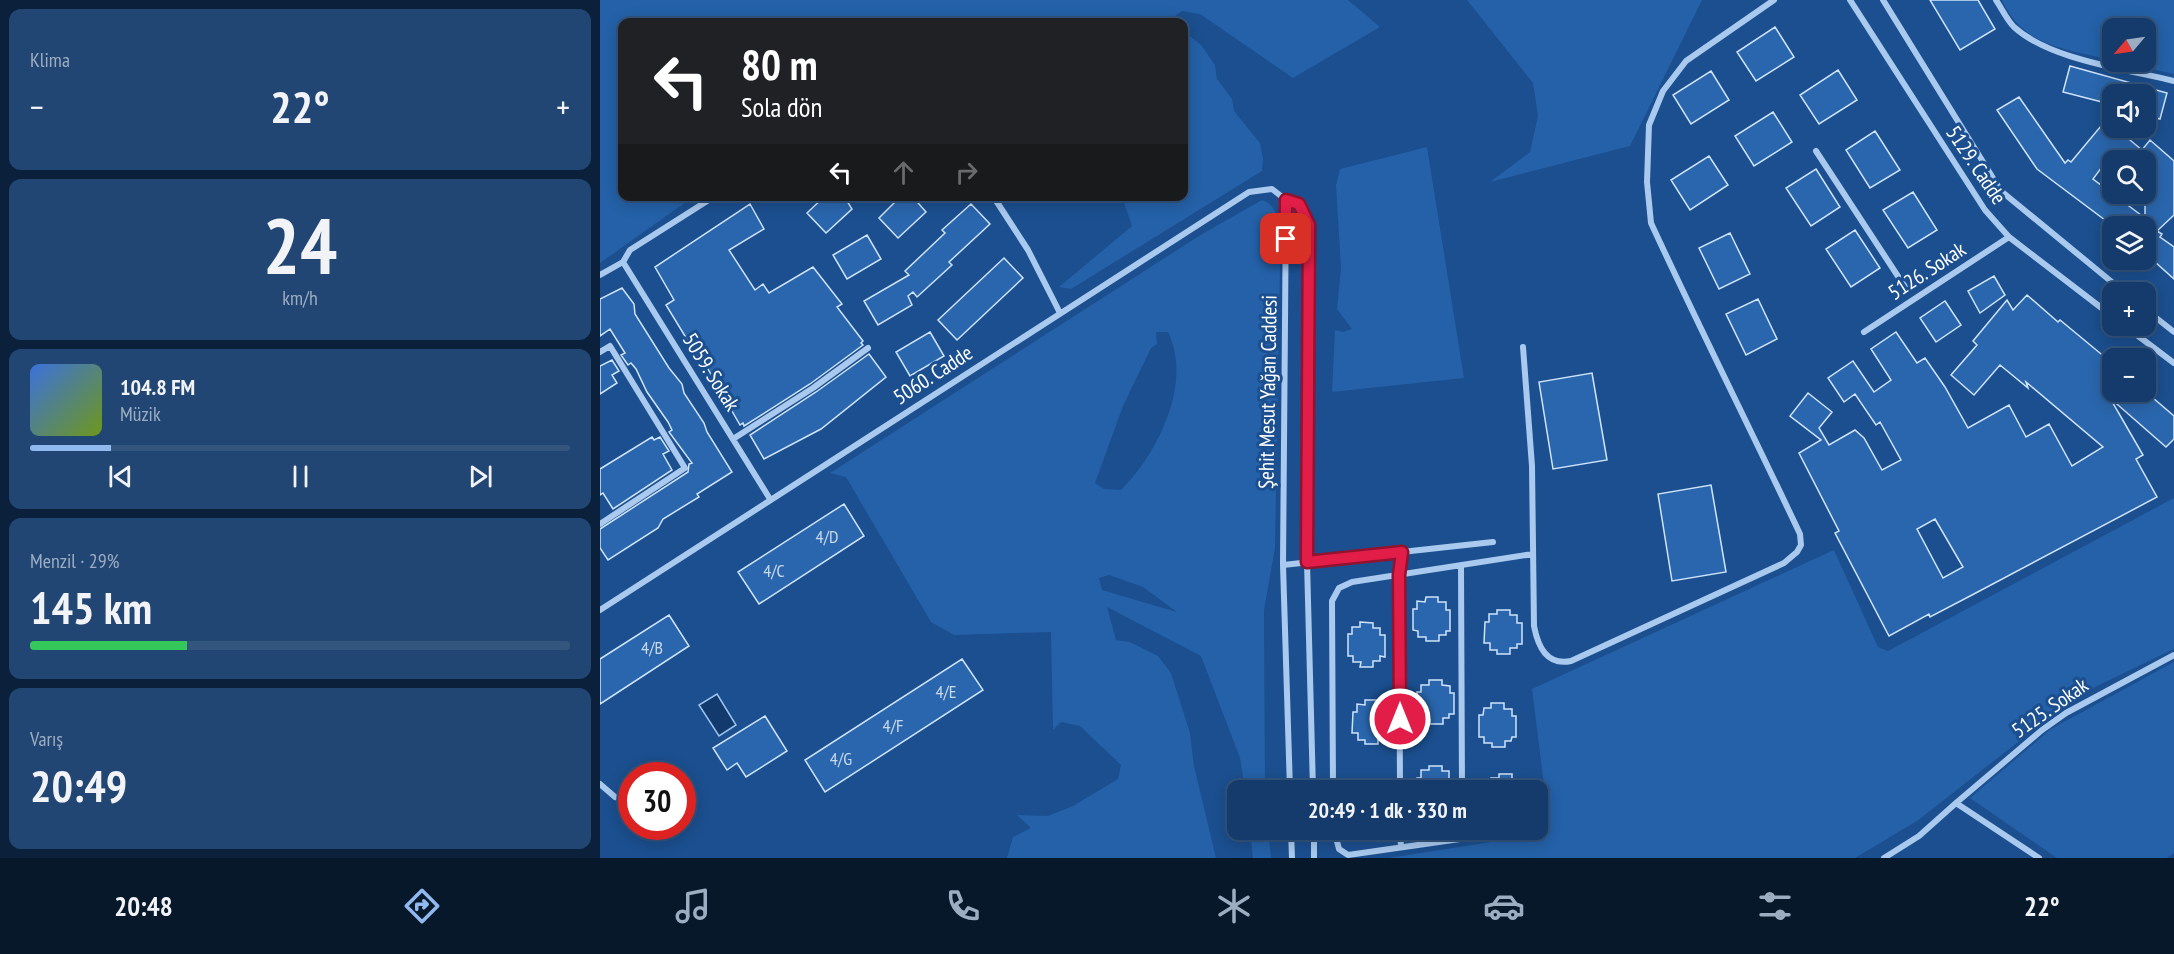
<!DOCTYPE html>
<html lang="tr">
<head>
<meta charset="utf-8">
<style>
	:root { --surface:#143b6b; --page:#214673; --text:#f1f3f6; --muted:#9dadc1; --line:#33557e; --accent:#90b9f0 }
	body { margin:0; font-family:"PT Sans Narrow",sans-serif; background:var(--page); color:var(--text); height:100vh; display:flex; flex-direction:column; font-size:22px; white-space:nowrap }
	* { box-sizing:border-box; margin:0 }
	p { font-size:20px; color:var(--muted) }
	.icon { flex:none; width:33px; height:33px; fill:none; stroke:currentColor; stroke-width:2; stroke-linecap:round; stroke-linejoin:round }
	.map { position:relative; flex:1; overflow:hidden }
	.sheet { display:flex; flex-direction:column; gap:9px; padding:9px; background:#0b203b; width:600px }
	.sheet>* { flex:none }
	.guide { position:absolute; left:18px; top:18px; width:570px; height:183px; border-radius:12px; box-shadow:0 3px 15px #0003,0 0 0 2px var(--line); background:#202124; color:#fff; overflow:hidden }
	.needle { width:39px; rotate:241deg }
	.fabs { position:absolute; left:1502px; top:18px; display:grid; gap:12px }
	.fabs a { display:grid; place-items:center; width:54px; height:54px; border-radius:12px; background:var(--surface); box-shadow:0 3px 15px #0003,0 0 0 2px var(--line); font-size:30px }
	.speed { position:absolute; left:18px; top:762px; display:flex; gap:12px; font-size:30px; font-weight:700; text-align:center }
	.speed>* { display:grid; place-content:center; width:78px; height:78px; border-radius:50%; background:var(--surface); box-shadow:0 3px 15px #0003,0 0 0 2px var(--line); line-height:1 }
	.speed .limit { border:9px solid #d22; background:#fff; color:#111 }
	.pin { position:absolute; display:grid; place-items:center; width:51px; height:51px; color:#fff; margin:-26px; border-radius:12px; box-shadow:0 3px 9px #0006 }
	.me { position:absolute; width:66px; margin:-33px; rotate:0deg; stroke-linejoin:round; filter:drop-shadow(0 0 4px #0008) }
	.turn { display:flex; align-items:center; gap:21px; height:126px; padding:0 24px; font-size:27px }
	.turn .icon { width:78px; height:78px; stroke-width:2.5 }
	.turn b { display:block; font-size:42px; line-height:51px }
	.lanes { display:flex; align-items:center; height:57px; padding:0 24px; background:#0003; justify-content:center; gap:30px; direction:ltr }
	.lanes .off { opacity:.35 }
	.big { font-size:45px; font-weight:800; line-height:1.1 }
	.sheet .card { flex:1; display:flex; flex-direction:column; justify-content:center; gap:9px; min-width:0; padding:0 21px; border-radius:12px; background:var(--page) }
	.sheet .dial { align-items:center; gap:0 }
	.dial b { font-size:78px; line-height:1 }
	.song { display:flex; align-items:center; gap:18px }
	.cover { width:72px; height:72px; border-radius:9px; background:linear-gradient(135deg,hsl(220 70% 55%),hsl(80 70% 35%)) }
	.played { height:6px; border-radius:3px; background:linear-gradient(90deg,var(--accent) 15%,var(--line) 15%) }
	.keys { display:flex; justify-content:space-around; direction:ltr }
	.heat { display:flex; justify-content:space-between; align-items:center; font-size:33px; direction:ltr }
	.charge { height:9px; border-radius:4px; background:linear-gradient(90deg,#34c759 29%,var(--line) 0) }
	.trip { position:absolute; left:627px; top:780px; width:321px; height:60px; border-radius:12px; background:var(--surface); box-shadow:0 3px 15px #0003,0 0 0 2px var(--line); font-weight:800; line-height:60px; text-align:center }
	.menu { display:flex; height:96px; justify-content:space-around; align-items:center; background:#08182b; color:var(--muted) }
	.menu .icon { width:42px; height:42px }
	.menu .active { color:var(--accent) }
	.menu b { font-size:27px; color:var(--text) }
	main { display:flex; flex:1; min-height:0 }
	.map>svg:first-child { display:block }
	.green { fill:#2461a8; fill-rule:evenodd }
	.water { fill:#123a6d; stroke:#9cc4f0; stroke-width:1.5 }
	.building { fill:#2a66ad; stroke:#cfe3fa; stroke-width:1.5; fill-rule:evenodd }
	.lines { fill:none; stroke-linecap:round; stroke-linejoin:round }
	.minor { stroke:#a9c9ee; stroke-width:6 }
	.route-casing { stroke:#92132f; stroke-width:15 }
	.route { stroke:#e11d48; stroke-width:10 }
	.labels { text-anchor:middle; stroke-width:6; stroke-linejoin:round; paint-order:stroke }
	.number-label { font-size:18px; fill:#cad9ea }
	.street-label { font-size:21px; fill:#fff; stroke:#1b4f8f }
</style>
</head>
<body>
<main>
<section class="sheet">
<div class="card"><p>Klima</p>
<div class="heat"><a>−</a><b class="big">22°</b><a>+</a></div>
</div>
<div class="card dial"><b>24</b><p>km/h</p></div>
<div class="card">
<div class="song"><i class="cover"></i><div><b>104.8 FM</b><p>Müzik</p></div></div>
<div class="played"></div>
<div class="keys"><svg class="icon" aria-label="previous" viewBox="0 0 24 24"><path d="M18 5L8 12l10 7zM5 5v14"/></svg><svg class="icon" aria-label="pause" viewBox="0 0 24 24"><path d="M8 5v14M16 5v14"/></svg><svg class="icon" aria-label="next" viewBox="0 0 24 24"><path d="M6 5l10 7-10 7zM19 5v14"/></svg></div>
</div>
<div class="card"><p>Menzil · 29%</p><b class="big">145 km</b><div class="charge"></div></div>
<div class="card"><p>Varış</p><b class="big">20:49</b></div>
</section>
<div class="map">
<svg width="1574" height="858" viewBox="0 0 1574 858">
	<rect width="100%" height="100%" fill="#1b4f8f"/>
	<!-- green -->
	<path class="green" d="M0,0H748L780,27L693,78L600,14L582,11L571,19L574,22H22V196L93,197L0,263Z
		M867,0H1102L1030,146L890,182L930,152L938,116L933,83Z
		M1402,0H1574V74L1520,62H1545V28H1512V60C1467,49 1423,47 1402,0Z
		M584,31L601,45L615,65L617,79L632,99L634,111L660,143L663,159L662,171L471,289L459,287L532,226L522,197L584,196V160L588,159L590,152L584,142Z
		M827,147L864,378L732,392L735,330L743,332L752,329L737,309L741,268L736,185L740,169Z
		M662,200C685,208 680,243 680,262L675,548L664,610L665,790H645L640,758L601,656L507,607L516,640L530,642L558,656L571,673L590,733L594,766L616,858H407L413,837L431,828L417,815L448,816L473,806L518,779L521,765L480,726L461,722L453,730L451,632L354,635L331,622L246,477L230,473L602,234ZM556,332H568C593,383 558,453 521,490L504,489L495,483L523,406L551,348L557,344ZM509,575L543,587L577,612L502,590L499,578Z
		M1574,498V649L1497,686L1455,713L1317,821L1255,858H789L942,834L949,825L932,689L1234,550L1278,647L1288,651Z
		M1574,662V853L1567,858H1457L1370,798L1451,729Z
		M650,830H668L671,858H653Z"/>
	<!-- water -->
	<path class="water" d="M117,694L136,725L119,736L99,705Z"/>
	<!-- building -->
	<path class="building" d="M1330,0H1378L1395,29L1360,50Z
		M1175,27L1194,57L1156,81L1137,52Z
		M1470,66L1567,93L1560,119L1545,115V94H1508L1506,103L1463,92Z
		M1238,70L1257,100L1219,124L1200,95Z
		M1111,71L1129,100L1091,124L1073,95Z
		M1419,97L1465,163L1468,160L1471,162L1506,120L1542,150L1550,140L1574,161V215L1557,231L1562,234L1560,237L1574,247V279L1545,253V226H1513L1437,169L1397,110ZM1507,160H1545V218L1493,179Z
		M1173,112L1192,142L1154,166L1135,136Z
		M1275,131L1300,170L1270,188L1246,150Z
		M1109,156L1128,185L1090,210L1071,180Z
		M1216,169L1240,207L1211,226L1186,188Z
		M1313,192L1337,230L1308,248L1283,210Z
		M225,196H244L252,209L226,233L207,213Z
		M301,196H312L326,212L298,238L279,218Z
		M150,204L164,229L129,250L155,290L163,284L169,293L213,267L242,304L237,307L263,341L261,343L263,345L210,384L144,426L143,423L140,425L101,357L99,359L66,305L74,300L55,267Z
		M371,204L390,224L349,262L352,265L317,297L313,292L308,296L312,305L278,325L264,301L309,275L305,271L345,233L342,230Z
		M1255,230L1280,268L1251,287L1226,249Z
		M1130,233L1150,274L1119,289L1099,248Z
		M267,235L281,259L247,279L233,255Z
		M404,258L423,278L357,340L338,320Z
		M1394,276L1405,295L1380,313L1368,291Z
		M22,288L34,304L35,314L69,368L82,384L84,393L104,423L107,432L132,472L97,494L99,497L63,519L58,528L8,560L0,548V529L88,472L89,464L92,463L69,432L72,430L68,422L47,392L36,369L31,363L28,365L21,355L25,353L10,329L0,336V299Z
		M1427,295L1458,322L1460,320L1512,363V392H1546L1574,416V439L1566,447L1510,398L1543,455L1536,459L1557,497L1372,595L1330,617L1329,614L1289,636L1235,533L1239,531L1199,453L1221,440L1190,416L1208,393L1232,412L1219,428L1229,445L1255,430L1264,438L1282,470L1301,460L1280,422L1276,425L1255,394L1244,402L1228,378L1253,361L1274,392L1291,380L1271,349L1296,332L1317,363L1325,358L1345,387L1368,428L1409,405L1426,437L1449,424L1472,466L1503,447L1426,382L1428,388L1400,365L1374,395L1351,375L1377,345L1373,341L1407,300L1413,310ZM1335,519L1363,567L1343,578L1317,529Z
		M1158,299L1177,339L1146,355L1126,314Z
		M1345,301L1361,325L1336,342L1320,318Z
		M330,332L344,356L310,376L296,352Z
		M269,354L286,377L221,429L164,459L150,435L216,392Z
		M12,360L19,371L12,375L17,383L0,394V366Z
		M992,373L1007,460L953,469L939,382Z
		M52,437L54,440L60,437L69,451L63,454L72,470L13,509L3,493L0,495V469Z
		M1111,485L1126,572L1072,581L1058,494Z
		M244,504L264,536L159,604L138,572Z
		M826,597H838V602H846V610H850V631H846V635H839V641H826V637H818V631L813,630V609H817V601L825,602Z
		M897,610H910V615H917V623H922V644H917V648H910V654H897V650H890V643H884L885,622H889V614H897Z
		M69,615L89,646L0,704V659Z
		M760,622L773,623V628H780V635H785V657L780,656V661H773V667H760L761,662H753V656H748V634H752V627H760Z
		M362,659L383,690L225,792L205,760Z
		M829,680H842V685L850,686V693H854V714H849V718H843V724H830V720H822V714H817V692H821V685H829Z
		M765,700H778V705H785V713H790L789,734H785V738H778V744H765V740H758V733H752L753,712H757V704L765,705Z
		M891,703H904V709H912V716H916V737H912L911,741H905V747H892V743H884V737H879V715H883L884,708H891Z
		M165,716L187,751L146,777L137,763L127,770L113,748Z
		M829,766H842V771H849V779H854V790H816L817,778H821V770H829Z
		M899,774H912V779H919V790H891V778H899Z"/>
	<g class="lines">
		<!-- minor -->
		<path class="minor" d="M1250,0L1385,210L1409,237L1512,316
			M1283,0L1401,191L1524,292
			M1396,0C1402,9 1407,20 1414,27C1450,60 1526,69 1574,81
			M1216,151L1305,287
			M393,196L428,250L460,313
			M686,200L699,204L709,225L707,562L713,790
			M686,200L683,565L690,790
			M23,262L170,499
			M0,275L23,262L30,250L115,196
			M1545,309L1574,332
			M1525,326L1574,363
			M1264,332L1409,237
			M923,347L932,466L934,626C938,647 947,666 971,661L1184,563L1197,552L1201,545L1200,534C1151,430 1099,327 1051,223L1047,182L1049,125L1063,91L1086,61L1174,0
			M0,352L10,346L85,468L0,524
			M133,439L213,388L268,348
			M683,565L893,542
			M861,567L862,790
			M0,610L649,192L672,189L686,200
			M0,784L15,797L32,801
			M733,790L732,601L739,588L752,582L933,554
			M800,790L799,575L802,552
			M1356,803L1442,730L1466,713L1574,655
			M82,806H91
			M938,827H942
			M691,830L692,858
			M714,830V858
			M734,830L739,849L748,855L923,830
			M800,830L801,847
			M1284,858L1319,836L1356,803L1439,858"/>
	</g>
	<g class="lines">
		<defs>
			<path id="route" d="M686,239V200L699,204L709,225L707,562L802,552L799,575L800,719"/>
		</defs>
		<!-- route casing -->
		<use href="#route" class="route-casing"/>
		<!-- route -->
		<use href="#route" class="route"/>
	</g>
	<g class="labels">
		<!-- number labels -->
		<g class="number-label">
			<text x="227" y="543">4/D</text>
			<text x="174" y="577">4/C</text>
			<text x="52" y="654">4/B</text>
			<text x="346" y="698">4/E</text>
			<text x="293" y="732">4/F</text>
			<text x="241" y="765">4/G</text>
		</g>
		<!-- street labels -->
		<g class="street-label">
			<text transform="translate(1376 165) rotate(56)" y="7">5129. Cadde</text>
			<text transform="translate(1327 271) rotate(-33)" y="7">5126. Sokak</text>
			<text transform="translate(111 372) rotate(58)" y="7">5059. Sokak</text>
			<text transform="translate(333 375) rotate(-33)" y="7">5060. Cadde</text>
			<text transform="translate(668 392) rotate(-89)" y="7">Şehit Mesut Yağan Caddesi</text>
			<text transform="translate(1450 708) rotate(-35)" y="7">5125. Sokak</text>
		</g>
	</g>
</svg>
<div class="fabs">
<a><svg class="needle" viewBox="-14 -14 28 28"><path d="M0-13l5 13h-10z" fill="#e53935"/><path d="M0 13l5-13h-10z" fill="#9dadc1"/></svg></a>
<a><svg class="icon" aria-label="sound" viewBox="0 0 24 24"><path d="M4 9h4l5-4v14l-5-4H4zM17 9q2 3 0 6"/></svg></a>
<a><svg class="icon" aria-label="search" viewBox="0 0 24 24"><circle cx="10" cy="10" r="6"/><path d="M15 15l6 6"/></svg></a>
<a><svg class="icon" aria-label="layers" viewBox="0 0 24 24"><path d="M12 4l9 5-9 5-9-5zM3 14l9 5 9-5"/></svg></a>
<a>+</a>
<a>−</a>
</div>
<div class="speed"><div class="limit">30</div></div>
<div class="pin" style="left:686px;top:239px;background:#d93025"><svg class="icon" aria-label="arrive" viewBox="0 0 24 24"><path d="M6 21V4h12l-3 4 3 4H6"/></svg></div>
<svg class="me" style="left:800px;top:719px" viewBox="-20 -20 40 40"><circle r="17" fill="#e11d48" stroke="#fff" stroke-width="3"/><path d="M0-11L8 9 0 5-8 9z" fill="#fff"/></svg>
<div class="trip">20:49 · 1 dk · 330 m</div>
<div class="guide">
<div class="turn"><svg class="icon" aria-label="left" viewBox="0 0 24 24"><path d="M17 20v-9H6M10 6l-5 5 5 5"/></svg><div><b>80 m</b>Sola dön</div></div>
<div class="lanes"><svg class="icon" aria-label="left" viewBox="0 0 24 24"><path d="M17 20v-9H6M10 6l-5 5 5 5"/></svg><svg class="icon off" aria-label="ahead" viewBox="0 0 24 24"><path d="M12 20V5M6 11l6-6 6 6"/></svg><svg class="icon off" aria-label="right" viewBox="0 0 24 24"><path d="M7 20v-9h11M14 6l5 5-5 5"/></svg></div>
</div>
</div>
</main>
<nav class="menu">
<b>20:48</b>
<svg class="icon active" aria-label="directions" viewBox="0 0 24 24"><path d="M12 3l9 9-9 9-9-9zM9 14v-3h6M13 9l2 2-2 2"/></svg>
<svg class="icon" aria-label="music" viewBox="0 0 24 24"><path d="M9 18V5l10-2v13"/><circle cx="6" cy="18" r="3"/><circle cx="16" cy="16" r="3"/></svg>
<svg class="icon" aria-label="phone" viewBox="0 0 24 24"><path d="M5 4h4l2 5-3 2q2 4 5 5l2-3 5 2v4C11 20 4 13 5 4z"/></svg>
<svg class="icon" aria-label="climate" viewBox="0 0 24 24"><path d="M12 3v18M4 7l16 10M4 17L20 7"/></svg>
<svg class="icon" aria-label="car" viewBox="0 0 24 24"><path d="M5 17H2v-5l4-1 3-4h7l3 4 3 1v5h-3M9 17h6M6 11h13"/><circle cx="7" cy="17" r="2"/><circle cx="17" cy="17" r="2"/></svg>
<svg class="icon" aria-label="filters" viewBox="0 0 24 24"><path d="M4 7h16M4 17h16"/><circle cx="9" cy="7" r="2"/><circle cx="15" cy="17" r="2"/></svg>
<b>22°</b>
</nav>
</body>
</html>
